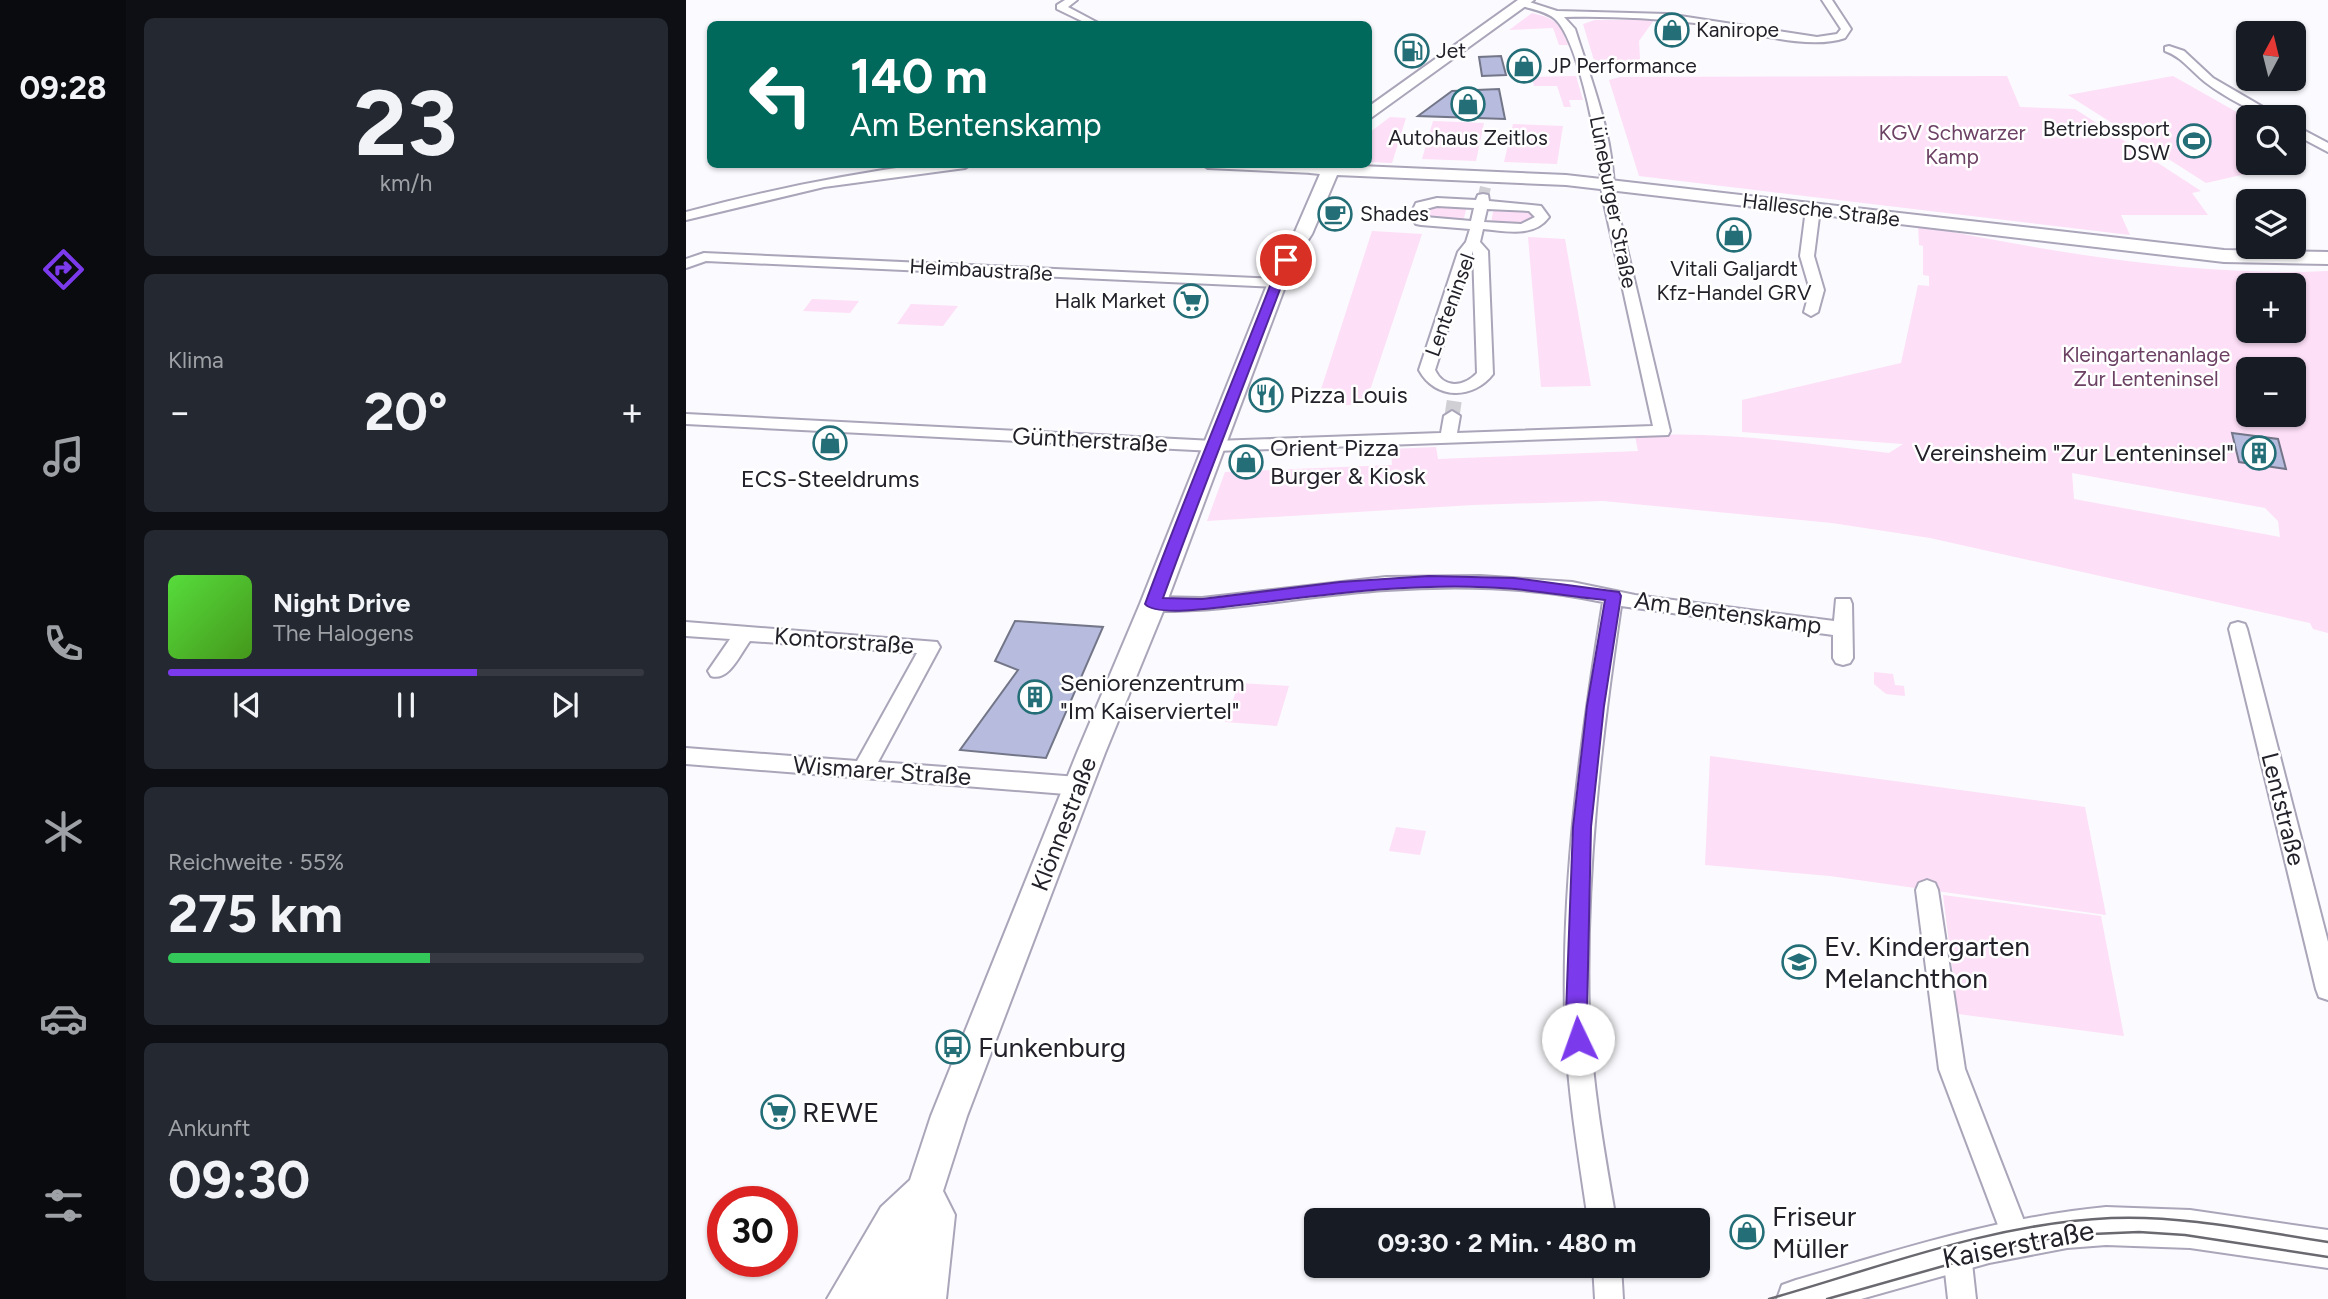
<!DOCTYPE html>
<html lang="de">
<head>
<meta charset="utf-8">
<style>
	:root { --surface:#171b24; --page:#242831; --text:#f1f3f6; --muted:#9ea1a6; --line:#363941; --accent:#7c3aed }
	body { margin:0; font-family:Figtree,sans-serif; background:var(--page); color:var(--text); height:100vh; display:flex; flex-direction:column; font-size:26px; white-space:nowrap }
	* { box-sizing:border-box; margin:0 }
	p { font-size:23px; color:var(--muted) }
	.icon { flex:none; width:38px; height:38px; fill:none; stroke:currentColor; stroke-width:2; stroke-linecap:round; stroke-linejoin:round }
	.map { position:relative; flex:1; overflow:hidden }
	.side { display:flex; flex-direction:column; gap:18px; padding:18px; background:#0d0f14; width:560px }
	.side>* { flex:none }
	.hud { position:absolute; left:21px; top:21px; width:665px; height:147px; border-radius:10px; box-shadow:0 2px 5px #0004; background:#00695c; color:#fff; overflow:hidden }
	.needle { width:46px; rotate:7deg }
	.tools { position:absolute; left:1550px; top:21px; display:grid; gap:14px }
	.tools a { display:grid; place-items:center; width:70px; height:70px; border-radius:10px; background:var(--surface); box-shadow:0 2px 5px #0004; font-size:35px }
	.speed { position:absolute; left:21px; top:1186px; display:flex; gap:14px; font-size:35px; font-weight:700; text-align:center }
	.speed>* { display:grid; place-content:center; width:91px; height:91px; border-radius:50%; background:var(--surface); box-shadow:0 2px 5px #0004; line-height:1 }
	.speed .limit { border:10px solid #d22; background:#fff; color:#111 }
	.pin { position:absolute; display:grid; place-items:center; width:60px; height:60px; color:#fff; margin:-30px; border:4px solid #fff; border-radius:50%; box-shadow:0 2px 7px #0007 }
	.me { position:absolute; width:77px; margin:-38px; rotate:357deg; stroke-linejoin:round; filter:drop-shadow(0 0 5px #0008) }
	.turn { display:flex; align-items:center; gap:24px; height:147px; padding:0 28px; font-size:32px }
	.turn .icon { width:91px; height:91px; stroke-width:2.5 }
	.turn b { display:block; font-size:49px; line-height:60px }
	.big { font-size:52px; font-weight:700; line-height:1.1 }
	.side .card { flex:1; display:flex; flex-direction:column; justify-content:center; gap:10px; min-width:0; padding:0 24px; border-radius:10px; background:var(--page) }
	.side .dial { align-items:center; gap:0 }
	.dial b { font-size:91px; line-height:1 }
	.song { display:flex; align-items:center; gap:21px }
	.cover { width:84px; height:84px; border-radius:10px; background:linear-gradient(135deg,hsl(110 70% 55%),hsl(100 70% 35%)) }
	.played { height:7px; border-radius:4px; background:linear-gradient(90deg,var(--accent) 65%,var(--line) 65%) }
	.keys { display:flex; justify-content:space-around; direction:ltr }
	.heat { display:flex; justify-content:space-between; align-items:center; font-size:38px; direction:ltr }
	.charge { height:10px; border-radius:5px; background:linear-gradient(90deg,#34c759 55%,var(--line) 0) }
	.trip { position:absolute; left:618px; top:1208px; width:406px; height:70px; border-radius:10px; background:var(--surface); box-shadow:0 2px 5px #0004; font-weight:700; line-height:70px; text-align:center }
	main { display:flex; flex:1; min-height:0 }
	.dock { display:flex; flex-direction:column; width:126px; justify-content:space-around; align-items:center; background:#090b0e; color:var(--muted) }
	.dock .icon { width:49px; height:49px }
	.dock .active { color:var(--accent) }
	.dock b { font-size:32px; color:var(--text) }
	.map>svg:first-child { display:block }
	.green { fill:#fddff7; fill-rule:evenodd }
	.building { fill:#b7bcde; stroke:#737688; stroke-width:2 }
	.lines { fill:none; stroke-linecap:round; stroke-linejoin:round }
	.minor-tunnel-far1 { stroke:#d0cfd3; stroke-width:11; stroke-dasharray:11 6; stroke-linecap:butt }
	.minor-tunnel { stroke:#d0cfd3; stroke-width:15; stroke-dasharray:15 7; stroke-linecap:butt }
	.minor-casing { stroke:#aaa5b9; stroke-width:4 }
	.secondary-casing { stroke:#aaa5b9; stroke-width:4 }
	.minor { fill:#fff; fill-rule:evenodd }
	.secondary { fill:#fff; fill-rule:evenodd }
	.tram { stroke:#6b6970; stroke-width:2.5 }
	.route { fill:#7c3aed; stroke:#51269a; stroke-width:2 }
	.labels { text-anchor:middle; stroke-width:5; stroke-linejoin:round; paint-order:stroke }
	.far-poi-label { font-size:21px; fill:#232129; stroke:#fff; text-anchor:start }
	.far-park-label { font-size:21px; fill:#6c4164; stroke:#fff }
	.far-street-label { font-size:21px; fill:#232129; stroke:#fff }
	.poi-label { font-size:24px; fill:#232129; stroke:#fff; text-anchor:start }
	.street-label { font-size:24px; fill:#232129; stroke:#fff }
	.near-poi-label { font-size:28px; fill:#232129; stroke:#fff; text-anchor:start }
	.near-street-label { font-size:28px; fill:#232129; stroke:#fff }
</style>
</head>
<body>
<main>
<nav class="dock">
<b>09:28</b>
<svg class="icon active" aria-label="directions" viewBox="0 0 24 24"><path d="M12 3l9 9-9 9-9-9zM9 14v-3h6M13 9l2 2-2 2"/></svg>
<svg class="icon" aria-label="music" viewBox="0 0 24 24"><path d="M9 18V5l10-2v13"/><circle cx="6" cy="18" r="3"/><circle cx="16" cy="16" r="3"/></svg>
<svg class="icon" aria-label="phone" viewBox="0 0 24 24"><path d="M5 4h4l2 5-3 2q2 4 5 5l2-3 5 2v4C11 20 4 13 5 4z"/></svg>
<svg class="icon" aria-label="climate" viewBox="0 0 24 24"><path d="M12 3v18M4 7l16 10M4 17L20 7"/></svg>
<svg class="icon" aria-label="car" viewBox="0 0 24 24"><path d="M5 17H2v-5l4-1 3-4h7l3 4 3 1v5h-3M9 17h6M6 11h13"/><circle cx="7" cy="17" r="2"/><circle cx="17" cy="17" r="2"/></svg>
<svg class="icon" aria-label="filters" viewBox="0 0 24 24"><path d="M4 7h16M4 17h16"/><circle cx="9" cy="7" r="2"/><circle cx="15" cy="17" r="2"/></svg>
</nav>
<section class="side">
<div class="card dial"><b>23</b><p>km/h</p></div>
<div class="card"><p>Klima</p>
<div class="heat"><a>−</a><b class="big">20°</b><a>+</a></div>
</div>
<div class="card">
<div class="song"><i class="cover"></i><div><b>Night Drive</b><p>The Halogens</p></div></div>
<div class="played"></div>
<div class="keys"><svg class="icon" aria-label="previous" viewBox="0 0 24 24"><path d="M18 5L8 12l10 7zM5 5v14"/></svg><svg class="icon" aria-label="pause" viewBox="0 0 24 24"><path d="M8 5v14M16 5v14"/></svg><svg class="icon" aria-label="next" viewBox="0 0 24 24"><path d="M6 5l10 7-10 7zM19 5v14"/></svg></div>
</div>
<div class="card"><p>Reichweite · 55%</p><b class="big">275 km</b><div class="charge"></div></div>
<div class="card"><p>Ankunft</p><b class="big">09:30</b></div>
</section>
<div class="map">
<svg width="1642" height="1299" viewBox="0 0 1642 1299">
	<rect width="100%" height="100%" fill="#fbfafe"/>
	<!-- green -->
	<path class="green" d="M846,13C868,18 875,23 882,45H873L867,28L823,30Z
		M909,20H968L953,41L954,59L941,65L910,67L897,24Z
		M890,76L897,100H883L885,107H878L871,86H848L846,77Z
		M1321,76L1334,107L1389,109L1515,191L1506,193L1522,215H1435L1444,235L953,176L923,80L934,77Z
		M1487,76L1563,119V163H1607L1520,183L1382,95Z
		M704,117L720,118L706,163L683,162V133Z
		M747,121L798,123L790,161L736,159Z
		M827,124L877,126L871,164L818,162Z
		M747,205L781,206L777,222H749L736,216L737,211Z
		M808,207L843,210L850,216L842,225L805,223Z
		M1232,225C1365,252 1506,277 1642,271V633L1627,629L1624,623L1244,538L1146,523L917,501L787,505L521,521L539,472L706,465L705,449L750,447L752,459L952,451L949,436C1033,430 1120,444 1203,453L1217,444L1056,432V400L1215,363L1232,285L1243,286V276L1237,275V246L1233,245ZM1563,285H1608V331H1563ZM1563,369H1608V415H1563ZM1386,473L1579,508L1592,521L1594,537L1388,499Z
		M686,231L736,234L679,405H630Z
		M842,237L879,239L905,386L855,387Z
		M126,299L173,301L164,313L117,311Z
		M225,304L272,306L257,326L211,324Z
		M1188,672L1207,674L1209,685L1218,686L1219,696L1200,694L1188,684Z
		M553,683L603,686L591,726L539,722Z
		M1024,756L1399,807L1420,915L1144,876L1019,865Z
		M710,827L740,831L734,855L703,851Z
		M1257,895L1415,916L1438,1036L1272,1014Z"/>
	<!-- building -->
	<path class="building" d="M815,56L820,75L796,76L793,57Z
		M813,89L819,119L732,116L766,91Z
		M1546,433L1592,439L1600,469L1553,462Z
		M329,621L417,627L360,758L274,750L332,670L309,661Z"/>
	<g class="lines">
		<!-- minor-tunnel-far1 -->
		<path class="minor-tunnel-far1" d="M797,198L800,185"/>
		<!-- minor-tunnel -->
		<path class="minor-tunnel" d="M766,416L769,396"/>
		<defs>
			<path id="minor" d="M379,0H391L382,7L414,24H402L371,9V5Z
				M837,0L871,11L981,14L1131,37L1151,34L1155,29L1136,0H1146L1165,29L1159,38C1119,52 1052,28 1009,23C966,18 922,16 878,17L889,29C906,83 928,137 928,194L984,431L982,435L528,451L0,424V414L528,441L755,433L758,416L766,411L774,416L771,433L967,426L916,194C916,159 893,40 869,19C860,11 844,9 833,5V1Z
				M1483,46L1498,51L1527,78L1594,117C1574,118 1536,95 1519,82C1505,71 1496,57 1479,51V47Z
				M1608,125L1642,143V152L1608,134Z
				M238,164H285L279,168L138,187L0,220V212C78,191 157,175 238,164Z
				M516,164C537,164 622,160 633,169L627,173L522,168Z
				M797,194L802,195L803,201L855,206L863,217C848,238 819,231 797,229L794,242L802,251L807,374C787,400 749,400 733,370L772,252L780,242L784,229L735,225L730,224L724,216L730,203L751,198L790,200L792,195ZM751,206L788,208L785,221L739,217L740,209ZM801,209L843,211L849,217L835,224L798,222ZM787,251L791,373C778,387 758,389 749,370Z
				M1127,205L1134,209L1128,256L1138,290L1132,312L1125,316L1118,312L1124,290L1114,256L1120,209Z
				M18,253L591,279L598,283L591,287L20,261L0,268V259Z
				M794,576L886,582L949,595L1148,621L1150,599H1164L1166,604L1167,658L1164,663L1157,665L1150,663L1147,658V635L935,606C915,741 899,877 903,1014C906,1083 918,1151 930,1220H902C892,1151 880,1083 879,1014C876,876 895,738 917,602C847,587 771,585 700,590C621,595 546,612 467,611L460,609L458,604L460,599L467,597L516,598L700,577Z
				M0,622L251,642L254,647L192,762L392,777L399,780L403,786L399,792L392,795L0,764V748L171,761L231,653L64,641C54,654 43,682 25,676L22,671L44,639L0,636Z
				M1552,622L1559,624L1561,629L1642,942V1000L1633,997L1630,989L1543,629L1545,624Z
				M1241,880L1249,883L1252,890L1279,1069L1345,1239L1341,1249L1331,1253L1321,1249L1253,1069L1230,890L1233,883Z
				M1271,1240L1281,1244L1285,1254L1290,1299H1262L1257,1254L1261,1244Z
				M907,1265H935L937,1299H909Z"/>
			<path id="secondary" d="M832,0H848L682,120V107Z
				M628,164L880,175L1538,250L1642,252V264L1538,262L880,185L651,175L626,234L609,260L480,604L419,753L281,1116L257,1191L269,1215L260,1299H141L195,1207L224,1180L245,1116L391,753L454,604L591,260L608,234L634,174L624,173L622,169Z
				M1420,1207L1504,1210L1642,1230V1268L1504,1248L1420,1245L1381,1248L1303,1263L1175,1299H1091L1096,1285L1110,1280C1213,1250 1313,1217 1420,1207Z"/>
		</defs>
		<!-- minor casing -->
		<use href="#minor" class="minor-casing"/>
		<!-- secondary casing -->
		<use href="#secondary" class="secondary-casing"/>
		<!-- minor -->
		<use href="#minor" class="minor"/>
		<!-- secondary -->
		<use href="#secondary" class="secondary"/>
		<!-- tram -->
		<path class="tram" d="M1083,1299C1195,1267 1308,1223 1425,1218C1498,1215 1570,1231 1642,1242
			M1141,1299L1335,1244L1383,1235L1453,1232L1499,1235L1642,1257"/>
	</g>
	<!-- route -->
	<path class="route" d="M600,257L605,260C563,373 518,485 477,598L516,599L654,582L743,576L828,578L933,592L935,596L918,706L905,827L901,1013L903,1039L900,1046L892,1049L885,1046L880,1013L887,827L901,706L919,600C889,597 859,592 829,589C741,581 651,593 563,604C544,606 470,618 459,604C502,488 550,375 594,260Z"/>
	<!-- icons -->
	<defs>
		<symbol id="shop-ring" viewBox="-11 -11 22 22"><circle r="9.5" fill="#fff" stroke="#246e77" stroke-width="1.5"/><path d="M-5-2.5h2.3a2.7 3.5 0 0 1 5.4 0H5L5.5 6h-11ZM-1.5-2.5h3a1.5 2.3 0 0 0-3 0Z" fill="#246e77"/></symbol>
		<symbol id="fuel-ring" viewBox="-11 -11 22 22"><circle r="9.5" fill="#fff" stroke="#246e77" stroke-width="1.5"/><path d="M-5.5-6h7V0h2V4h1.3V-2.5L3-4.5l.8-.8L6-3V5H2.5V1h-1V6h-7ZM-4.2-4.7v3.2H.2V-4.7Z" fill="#246e77"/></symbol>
		<symbol id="stadium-ring" viewBox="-11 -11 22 22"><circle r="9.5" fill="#fff" stroke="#246e77" stroke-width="1.5"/><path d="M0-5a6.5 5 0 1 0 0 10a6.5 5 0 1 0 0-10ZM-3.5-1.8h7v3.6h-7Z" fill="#246e77"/></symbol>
		<symbol id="cafe-ring" viewBox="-11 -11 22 22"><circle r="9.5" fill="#fff" stroke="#246e77" stroke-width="1.5"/><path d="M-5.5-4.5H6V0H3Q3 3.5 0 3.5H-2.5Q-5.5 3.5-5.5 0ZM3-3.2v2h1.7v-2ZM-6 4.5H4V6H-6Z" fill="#246e77"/></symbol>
		<symbol id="supermarket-ring" viewBox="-11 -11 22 22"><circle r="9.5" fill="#fff" stroke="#246e77" stroke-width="1.5"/><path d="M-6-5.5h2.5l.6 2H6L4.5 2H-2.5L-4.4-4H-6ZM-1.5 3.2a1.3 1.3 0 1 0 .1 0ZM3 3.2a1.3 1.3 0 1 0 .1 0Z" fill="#246e77"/></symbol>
		<symbol id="restaurant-ring" viewBox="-11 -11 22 22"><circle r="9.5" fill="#fff" stroke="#246e77" stroke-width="1.5"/><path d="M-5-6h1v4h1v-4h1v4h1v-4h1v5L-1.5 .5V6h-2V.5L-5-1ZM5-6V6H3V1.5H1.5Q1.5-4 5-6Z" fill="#246e77"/></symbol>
		<symbol id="building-ring" viewBox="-11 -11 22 22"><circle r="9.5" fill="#fff" stroke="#246e77" stroke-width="1.5"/><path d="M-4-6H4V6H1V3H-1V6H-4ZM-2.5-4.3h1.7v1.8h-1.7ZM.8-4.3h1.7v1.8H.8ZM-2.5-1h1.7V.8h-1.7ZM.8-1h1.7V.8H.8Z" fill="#246e77"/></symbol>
		<symbol id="school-ring" viewBox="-11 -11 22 22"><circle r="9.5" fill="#fff" stroke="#246e77" stroke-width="1.5"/><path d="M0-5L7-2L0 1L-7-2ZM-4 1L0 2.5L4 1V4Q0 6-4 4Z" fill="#246e77"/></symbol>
		<symbol id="bus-ring" viewBox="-11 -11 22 22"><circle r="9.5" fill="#fff" stroke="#246e77" stroke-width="1.5"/><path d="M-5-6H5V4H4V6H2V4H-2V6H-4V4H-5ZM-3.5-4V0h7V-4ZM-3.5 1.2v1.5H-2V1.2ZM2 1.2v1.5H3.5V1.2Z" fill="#246e77"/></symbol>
	</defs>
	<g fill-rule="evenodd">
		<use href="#shop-ring" x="967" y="11" width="38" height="38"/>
		<use href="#fuel-ring" x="707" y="32" width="38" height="38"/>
		<use href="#shop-ring" x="819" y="47" width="38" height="38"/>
		<use href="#shop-ring" x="763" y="85" width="38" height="38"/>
		<use href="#stadium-ring" x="1489" y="122" width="38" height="38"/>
		<use href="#cafe-ring" x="630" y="195" width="38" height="38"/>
		<use href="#shop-ring" x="1029" y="216" width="38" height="38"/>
		<use href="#supermarket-ring" x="486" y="282" width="38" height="38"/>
		<use href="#restaurant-ring" x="561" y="376" width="38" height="38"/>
		<use href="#shop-ring" x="125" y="424" width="38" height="38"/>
		<use href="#building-ring" x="1554" y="434" width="38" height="38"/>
		<use href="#shop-ring" x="541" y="443" width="38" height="38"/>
		<use href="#building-ring" x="330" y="678" width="38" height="38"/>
		<use href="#school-ring" x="1094" y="943" width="38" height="38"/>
		<use href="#bus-ring" x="248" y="1028" width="38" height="38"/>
		<use href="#supermarket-ring" x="73" y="1093" width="38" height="38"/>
		<use href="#shop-ring" x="1042" y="1213" width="38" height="38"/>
	</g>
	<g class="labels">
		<!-- far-poi labels -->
		<g class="far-poi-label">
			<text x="1010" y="37">Kanirope</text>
			<text x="750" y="58">Jet</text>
			<text x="862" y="73">JP Performance</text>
			<text x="1484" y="136" text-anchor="end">Betriebssport<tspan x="1484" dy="24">DSW</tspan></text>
			<text x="782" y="145" text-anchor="middle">Autohaus Zeitlos</text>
			<text x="674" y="221">Shades</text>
			<text x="1048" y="276" text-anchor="middle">Vitali Galjardt<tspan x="1048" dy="24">Kfz-Handel GRV</tspan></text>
			<text x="480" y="308" text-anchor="end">Halk Market</text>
		</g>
		<!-- far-park labels -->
		<g class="far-park-label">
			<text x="1266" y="140">KGV Schwarzer<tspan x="1266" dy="24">Kamp</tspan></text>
			<text x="1460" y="362">Kleingartenanlage<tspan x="1460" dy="24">Zur Lenteninsel</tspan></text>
		</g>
		<!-- far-street labels -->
		<g class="far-street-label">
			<text transform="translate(927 202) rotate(79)" y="7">Lüneburger Straße</text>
			<text transform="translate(1135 210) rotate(7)" y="7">Hallesche Straße</text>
			<text transform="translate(295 270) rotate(3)" y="7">Heimbaustraße</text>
			<text transform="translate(764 305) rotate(-70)" y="7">Lenteninsel</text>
		</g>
		<!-- poi labels -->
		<g class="poi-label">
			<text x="604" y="403">Pizza Louis</text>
			<text x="584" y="456">Orient Pizza<tspan x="584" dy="28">Burger &amp; Kiosk</tspan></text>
			<text x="1548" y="461" text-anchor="end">Vereinsheim "Zur Lenteninsel"</text>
			<text x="144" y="487" text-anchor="middle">ECS-Steeldrums</text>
			<text x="374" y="691">Seniorenzentrum<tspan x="374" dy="28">"Im Kaiserviertel"</tspan></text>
		</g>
		<!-- street labels -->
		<g class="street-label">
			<text transform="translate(404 440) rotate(3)" y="8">Güntherstraße</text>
			<text transform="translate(1042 613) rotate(8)" y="8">Am Bentenskamp</text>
			<text transform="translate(158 641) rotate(4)" y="8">Kontorstraße</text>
			<text transform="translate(196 771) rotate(4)" y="8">Wismarer Straße</text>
			<text transform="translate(1597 809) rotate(76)" y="8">Lentstraße</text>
			<text transform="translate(378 824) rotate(-69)" y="8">Klönnestraße</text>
		</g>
		<!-- near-poi labels -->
		<g class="near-poi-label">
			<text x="1138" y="956">Ev. Kindergarten<tspan x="1138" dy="32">Melanchthon</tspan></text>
			<text x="292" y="1057">Funkenburg</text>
			<text x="116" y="1122">REWE</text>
			<text x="1086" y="1226">Friseur<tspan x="1086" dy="32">Müller</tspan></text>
		</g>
		<!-- near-street labels -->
		<g class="near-street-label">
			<text transform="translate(1332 1244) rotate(-11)" y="10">Kaiserstraße</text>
		</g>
	</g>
</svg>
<div class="tools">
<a><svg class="needle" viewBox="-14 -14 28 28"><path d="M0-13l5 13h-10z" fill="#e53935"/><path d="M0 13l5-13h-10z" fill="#9ea1a6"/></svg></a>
<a><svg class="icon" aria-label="search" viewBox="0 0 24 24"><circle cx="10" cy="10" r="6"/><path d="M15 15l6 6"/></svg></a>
<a><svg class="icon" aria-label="layers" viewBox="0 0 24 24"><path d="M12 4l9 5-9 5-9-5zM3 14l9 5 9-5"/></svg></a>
<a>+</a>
<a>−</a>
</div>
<div class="speed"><div class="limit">30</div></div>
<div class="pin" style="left:600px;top:260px;background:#d93025"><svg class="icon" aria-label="arrive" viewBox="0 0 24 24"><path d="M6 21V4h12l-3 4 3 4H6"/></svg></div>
<svg class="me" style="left:892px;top:1039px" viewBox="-20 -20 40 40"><circle r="19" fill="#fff"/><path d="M0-13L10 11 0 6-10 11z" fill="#7c3aed"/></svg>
<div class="trip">09:30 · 2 Min. · 480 m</div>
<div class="hud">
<div class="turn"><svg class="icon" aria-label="left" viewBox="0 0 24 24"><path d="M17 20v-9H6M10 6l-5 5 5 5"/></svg><div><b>140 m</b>Am Bentenskamp</div></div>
</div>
</div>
</main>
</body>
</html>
